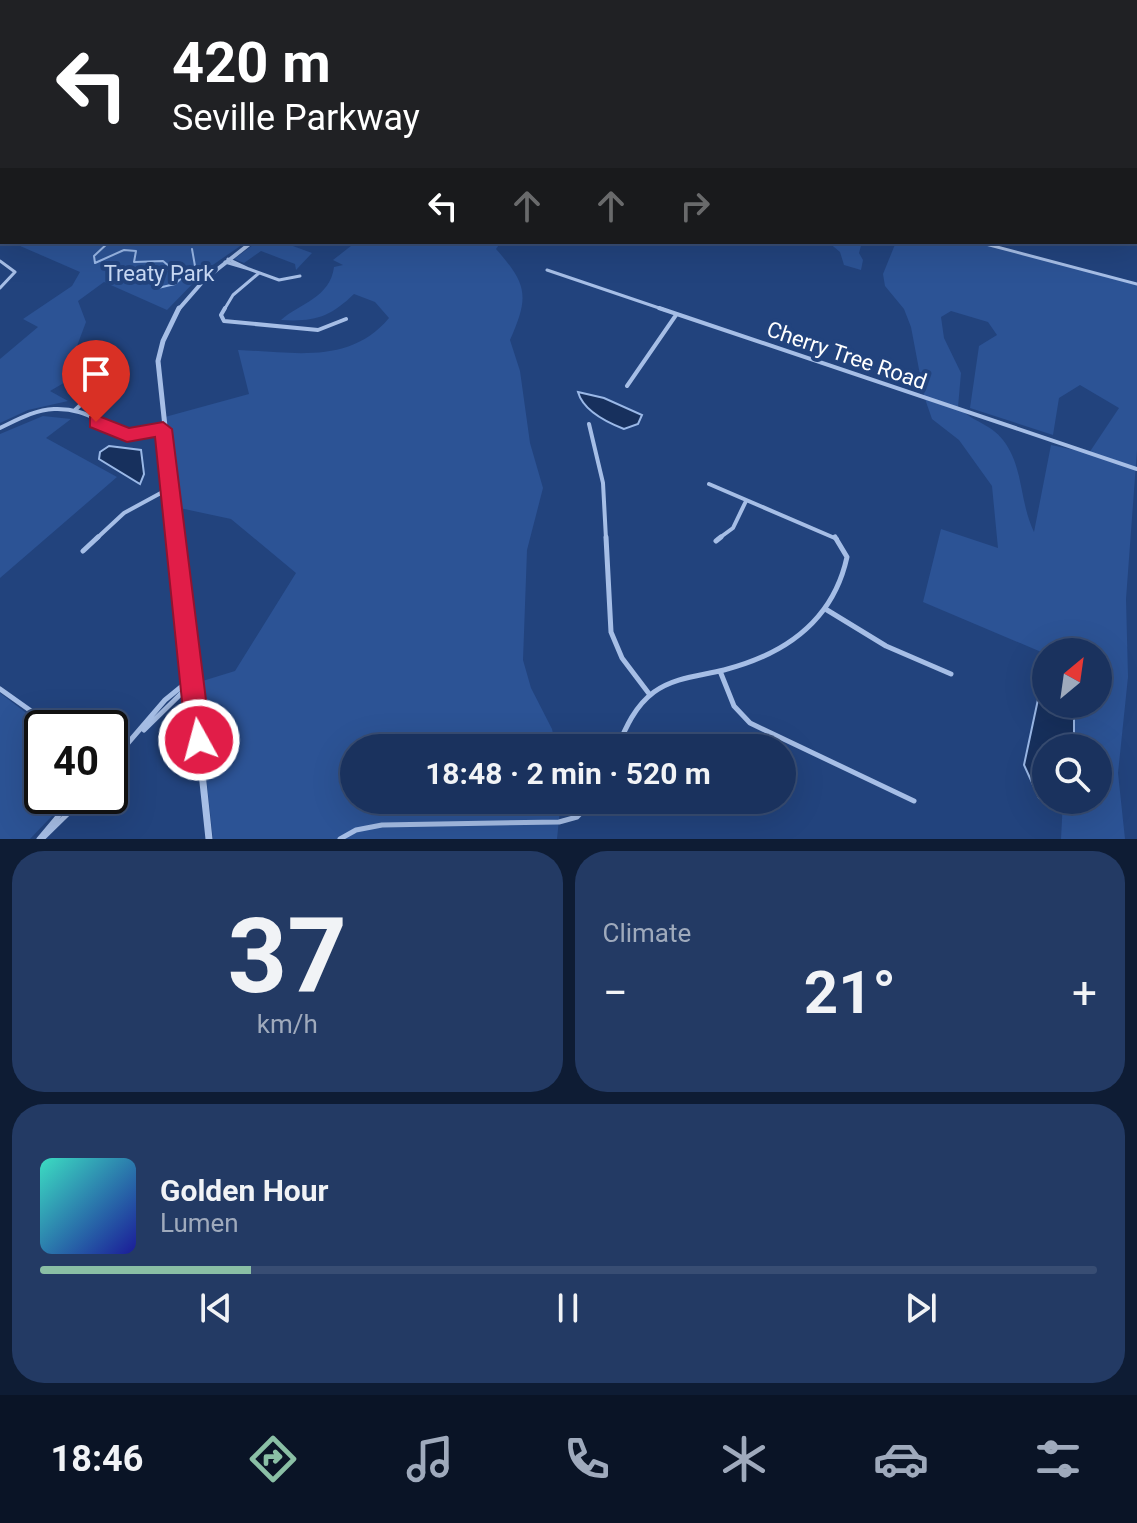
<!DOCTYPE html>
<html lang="en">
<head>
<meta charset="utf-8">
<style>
	:root { --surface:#1a325e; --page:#233a64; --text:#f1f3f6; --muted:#9faabc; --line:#384d73; --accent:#8abfa5 }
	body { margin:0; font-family:Roboto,sans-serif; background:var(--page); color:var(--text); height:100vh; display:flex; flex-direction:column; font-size:30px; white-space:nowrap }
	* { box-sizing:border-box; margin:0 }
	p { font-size:26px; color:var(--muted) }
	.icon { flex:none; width:44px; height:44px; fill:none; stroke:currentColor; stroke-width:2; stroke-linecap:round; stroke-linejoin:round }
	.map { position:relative; height:839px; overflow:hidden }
	.sheet { display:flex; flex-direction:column; gap:12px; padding:12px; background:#0e1c34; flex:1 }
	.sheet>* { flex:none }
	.guide { position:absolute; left:0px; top:0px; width:1138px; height:244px; box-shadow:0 8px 32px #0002,0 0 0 2px var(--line); background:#202124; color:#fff; overflow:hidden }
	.needle { width:52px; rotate:29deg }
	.fabs { position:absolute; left:1032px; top:638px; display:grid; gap:16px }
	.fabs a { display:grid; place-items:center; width:80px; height:80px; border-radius:50%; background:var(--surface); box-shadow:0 8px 32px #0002,0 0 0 2px var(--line); font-size:40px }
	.speed { position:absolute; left:24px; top:710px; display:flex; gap:16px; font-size:40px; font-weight:700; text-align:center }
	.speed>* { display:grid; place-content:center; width:104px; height:104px; border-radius:50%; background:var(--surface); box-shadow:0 8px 32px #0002,0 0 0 2px var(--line); line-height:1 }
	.speed .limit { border:4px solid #111; border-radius:12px; background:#fff; color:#111 }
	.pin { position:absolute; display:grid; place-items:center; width:68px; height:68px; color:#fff; margin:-82px -34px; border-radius:50% 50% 50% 0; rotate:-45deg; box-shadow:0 0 8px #0007 }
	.pin .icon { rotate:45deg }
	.me { position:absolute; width:88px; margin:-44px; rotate:353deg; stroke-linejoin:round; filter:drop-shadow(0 0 6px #0008) }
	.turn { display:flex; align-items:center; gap:28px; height:168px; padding:0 40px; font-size:36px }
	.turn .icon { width:104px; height:104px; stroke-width:2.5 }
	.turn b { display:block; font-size:56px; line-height:68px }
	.lanes { display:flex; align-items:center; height:76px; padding:0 40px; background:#0003; justify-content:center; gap:40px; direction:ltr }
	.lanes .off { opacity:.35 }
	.big { font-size:60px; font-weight:700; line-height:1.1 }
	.sheet .widget { flex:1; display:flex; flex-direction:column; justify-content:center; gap:12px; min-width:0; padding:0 28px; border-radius:32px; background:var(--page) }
	.sheet .dial { align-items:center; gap:0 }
	.dial b { font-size:104px; line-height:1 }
	.song { display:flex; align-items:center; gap:24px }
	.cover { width:96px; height:96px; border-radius:12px; background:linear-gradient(135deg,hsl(170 70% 55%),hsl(240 70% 35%)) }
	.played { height:8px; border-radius:4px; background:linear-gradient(90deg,var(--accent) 20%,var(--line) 20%) }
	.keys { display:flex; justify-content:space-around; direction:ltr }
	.heat { display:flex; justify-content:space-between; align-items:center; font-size:44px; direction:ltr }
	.sheet .tiles { flex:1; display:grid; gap:12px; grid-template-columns:1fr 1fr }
	.widget:last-child { grid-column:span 2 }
	.trip { position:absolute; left:340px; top:734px; width:456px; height:80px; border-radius:40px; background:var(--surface); box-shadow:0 8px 32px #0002,0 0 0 2px var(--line); font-weight:700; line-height:80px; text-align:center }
	.dock { display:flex; height:128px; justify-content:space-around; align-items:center; background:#0a1426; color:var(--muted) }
	.dock .icon { width:56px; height:56px }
	.dock .on { color:var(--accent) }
	.dock b { font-size:36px; color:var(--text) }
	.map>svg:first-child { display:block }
	.green { fill:#2c5395; fill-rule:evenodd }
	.water { fill:#17305d; stroke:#9ab8e7; stroke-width:2 }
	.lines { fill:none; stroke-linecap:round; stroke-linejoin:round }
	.stream { stroke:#9ab8e7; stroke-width:2 }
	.minor-far3 { stroke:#a6bee6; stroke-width:2 }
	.minor-far2 { stroke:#a6bee6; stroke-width:3 }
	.minor-far1 { stroke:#a6bee6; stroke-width:4 }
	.minor { stroke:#a6bee6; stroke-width:5 }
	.tertiary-far3 { stroke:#a6bee6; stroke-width:3 }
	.tertiary-far2 { stroke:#a6bee6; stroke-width:4 }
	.tertiary-far1 { stroke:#a6bee6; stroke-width:5 }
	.tertiary { stroke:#a6bee6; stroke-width:7 }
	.trunk { stroke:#f3f6fe; stroke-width:4 }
	.route { fill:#e11d48; stroke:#92132f; stroke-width:2 }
	.labels { text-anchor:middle; stroke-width:8; stroke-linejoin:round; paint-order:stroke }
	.park-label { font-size:22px; fill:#c9daf5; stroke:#22437d }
	.street-label { font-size:22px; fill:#fff; stroke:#22437d }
</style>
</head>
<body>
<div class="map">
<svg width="1137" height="839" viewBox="0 0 1137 839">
	<rect width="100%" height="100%" fill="#22437d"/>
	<!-- green -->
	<path class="green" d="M11,242H246L207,269L167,310L104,282L78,301L86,322L77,346L121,366L91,367L50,391L68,401L28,410L0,423V359L38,327L23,319L72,286L80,272Z
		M257,242H282L312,253L296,270L295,264L261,251L244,263L234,259Z
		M356,242H501L496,249C528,285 529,297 510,340L520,371L530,443L543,488L527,550L523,660L531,688L552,729L556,748H354V800H561L557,839H213L196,683L235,671L296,573L231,519L175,507L165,417L249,394L238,350C293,352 350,365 389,318L375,302L354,294C330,317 315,322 281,320C300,303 330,298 334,267L343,265L333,260Z
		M828,242H862L859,253L863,260L861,270L844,265L840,252Z
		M896,242H978L1137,285V450L1126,599L1128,677L1118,773L1125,839H1061L1063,800H1098V748H1074V704H1098V652L1046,654L923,602L941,529L998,548L992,486L959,440L932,419L924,396L911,327L904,309L885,286L883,274ZM951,311L988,322L997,335L979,346L970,408L1053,435L1059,398L1080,385L1119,408L1089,453L1051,445L1034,532C1019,501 1024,467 1003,440C991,424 971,421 958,407L961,373L944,338L941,317Z
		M43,416L71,419L46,438L117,477L0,578V434Z
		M0,693L46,728H42V796H71L30,839H0Z"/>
	<!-- water -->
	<path class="water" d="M578,392L604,398L642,415L638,424L624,429C606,422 583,410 578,392Z
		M109,446L141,450L144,474L140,484L99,459L100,452Z
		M1046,662V704H1074V748H1046V800H1063L1061,810L1039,798L1024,765Z"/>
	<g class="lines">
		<!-- stream -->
		<path class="stream" d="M109,242L94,256L95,263L124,250L136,251L134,262L163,261L170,267L157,279L158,288L175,284L195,266L192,249"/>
		<!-- minor-far3 -->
		<path class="minor-far3" d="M701,0L712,2
			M1068,0L1081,2
			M158,2L161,0"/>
		<!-- minor-far2 -->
		<path class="minor-far2" d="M978,242L1137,284
			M0,261L15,272L0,288
			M225,262L249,269L228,259
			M249,269L279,280L300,276
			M547,270L665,310
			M224,310L233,295L259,273"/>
		<!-- minor-far1 -->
		<path class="minor-far1" d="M225,308L221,315L224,321L318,330L346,319
			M659,308L1137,469
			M627,386L676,315
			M74,411L89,397
			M589,424L603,483L606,539
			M0,428C17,420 34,410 54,409C99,407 107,441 163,429
			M709,484L837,539
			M96,539L124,513L170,488
			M718,539L733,528L746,501"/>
		<!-- minor -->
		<path class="minor" d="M606,537L611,632L622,658L650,695
			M716,541L721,537
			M83,551L98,537
			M827,610L886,646L951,674
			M720,671L734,706L750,723L914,801
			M0,689L55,728
			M144,730L192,683
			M617,748C626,727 635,706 654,692C675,677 700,676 724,670C786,654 833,621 847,557L835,537
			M110,764L165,700L192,678
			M39,839L75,796
			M42,839L86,796
			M340,839L356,830L382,825L559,822L577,817L593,800"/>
		<!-- tertiary-far3 -->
		<path class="tertiary-far3" d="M775,0L786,2"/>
		<!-- tertiary-far2 -->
		<path class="tertiary-far2" d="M178,310L205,279L252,242"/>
		<!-- tertiary-far1 -->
		<path class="tertiary-far1" d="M177,539L158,361L163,341L179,308"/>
		<!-- tertiary -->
		<path class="tertiary" d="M177,537L209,839"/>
		<!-- trunk -->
		<path class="trunk" d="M67,2L80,0
			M86,2L100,0"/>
	</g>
	<!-- route -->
	<path class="route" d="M96,415L129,428L163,422L172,429L211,740L207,749L199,753L190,749L186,740L155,437L127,442L90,427V417Z"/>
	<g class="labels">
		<!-- park labels -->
		<g class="park-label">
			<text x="159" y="281">Treaty Park</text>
		</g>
		<!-- street labels -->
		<g class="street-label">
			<text transform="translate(847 355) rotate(19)" y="8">Cherry Tree Road</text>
		</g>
	</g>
</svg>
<div class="fabs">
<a><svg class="needle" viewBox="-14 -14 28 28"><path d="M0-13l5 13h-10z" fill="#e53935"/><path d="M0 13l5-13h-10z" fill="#9faabc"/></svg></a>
<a><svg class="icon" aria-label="search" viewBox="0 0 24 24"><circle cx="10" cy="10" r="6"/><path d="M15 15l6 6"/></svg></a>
</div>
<div class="speed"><div class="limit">40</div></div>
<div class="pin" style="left:96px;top:422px;background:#d93025"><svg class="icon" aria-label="arrive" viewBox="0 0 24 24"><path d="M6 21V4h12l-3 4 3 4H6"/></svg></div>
<svg class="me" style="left:199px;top:740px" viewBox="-20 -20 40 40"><circle r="17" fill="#e11d48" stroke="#fff" stroke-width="3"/><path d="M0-11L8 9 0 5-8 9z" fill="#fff"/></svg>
<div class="trip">18:48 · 2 min · 520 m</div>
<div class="guide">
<div class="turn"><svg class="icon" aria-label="left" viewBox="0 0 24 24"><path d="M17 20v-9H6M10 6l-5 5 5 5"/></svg><div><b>420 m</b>Seville Parkway</div></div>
<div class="lanes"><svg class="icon" aria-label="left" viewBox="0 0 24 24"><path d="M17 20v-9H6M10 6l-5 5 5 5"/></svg><svg class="icon off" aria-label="ahead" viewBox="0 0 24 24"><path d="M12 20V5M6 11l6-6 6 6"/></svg><svg class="icon off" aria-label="ahead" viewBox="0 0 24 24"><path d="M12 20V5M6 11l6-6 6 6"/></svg><svg class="icon off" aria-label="right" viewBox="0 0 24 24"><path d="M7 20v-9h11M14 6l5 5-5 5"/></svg></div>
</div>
</div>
<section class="sheet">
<div class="tiles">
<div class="widget dial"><b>37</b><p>km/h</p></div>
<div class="widget"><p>Climate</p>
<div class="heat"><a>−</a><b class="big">21°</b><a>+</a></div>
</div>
<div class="widget">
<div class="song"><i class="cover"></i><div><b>Golden Hour</b><p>Lumen</p></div></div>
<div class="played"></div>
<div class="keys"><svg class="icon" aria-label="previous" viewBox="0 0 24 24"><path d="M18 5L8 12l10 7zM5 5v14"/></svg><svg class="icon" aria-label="pause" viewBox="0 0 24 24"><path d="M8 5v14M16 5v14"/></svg><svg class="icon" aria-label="next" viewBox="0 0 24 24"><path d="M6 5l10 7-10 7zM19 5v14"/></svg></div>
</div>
</div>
</section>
<nav class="dock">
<b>18:46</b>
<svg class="icon on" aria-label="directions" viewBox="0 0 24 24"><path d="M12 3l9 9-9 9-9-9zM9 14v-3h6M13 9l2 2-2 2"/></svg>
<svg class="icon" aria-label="music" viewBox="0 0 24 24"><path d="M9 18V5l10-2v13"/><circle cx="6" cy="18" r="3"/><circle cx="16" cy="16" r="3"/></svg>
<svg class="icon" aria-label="phone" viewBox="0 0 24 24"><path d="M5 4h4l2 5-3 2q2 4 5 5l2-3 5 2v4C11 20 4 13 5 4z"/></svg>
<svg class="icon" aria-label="climate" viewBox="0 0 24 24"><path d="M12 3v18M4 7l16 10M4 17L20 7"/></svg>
<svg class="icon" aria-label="car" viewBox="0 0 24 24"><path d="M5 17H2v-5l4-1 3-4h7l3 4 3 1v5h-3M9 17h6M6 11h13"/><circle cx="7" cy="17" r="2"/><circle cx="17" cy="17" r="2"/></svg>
<svg class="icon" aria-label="filters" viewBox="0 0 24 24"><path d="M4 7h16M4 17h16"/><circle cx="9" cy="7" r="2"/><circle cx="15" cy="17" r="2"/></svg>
</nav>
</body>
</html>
